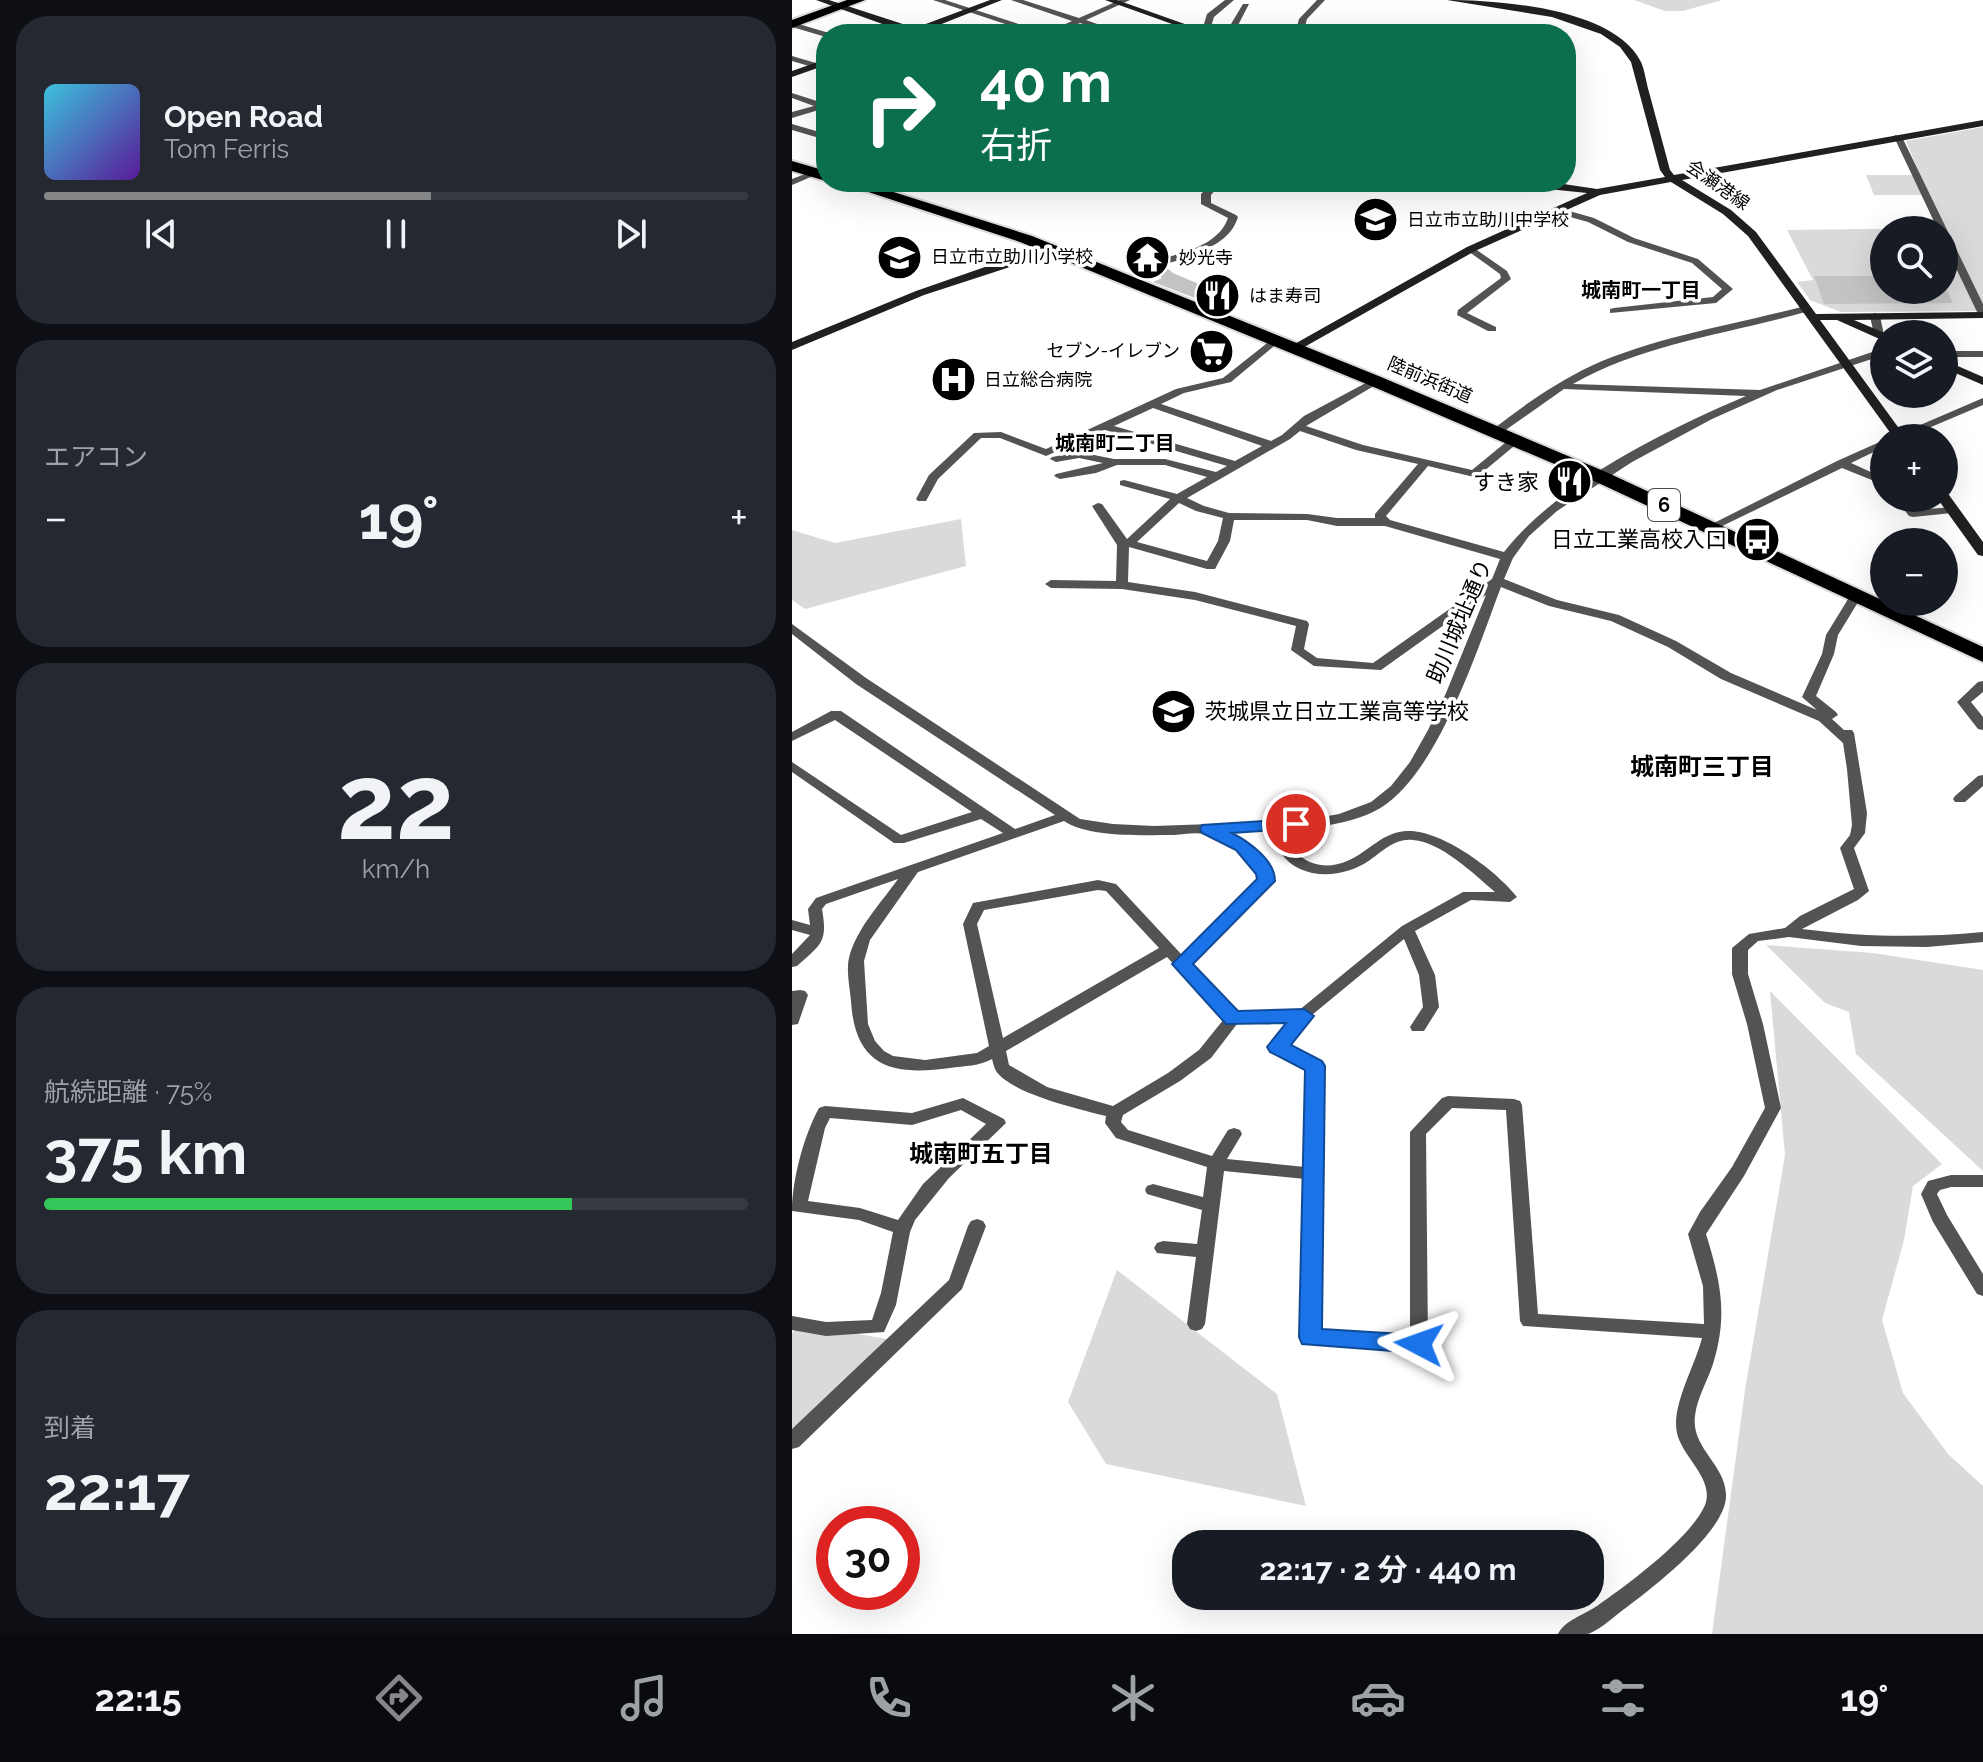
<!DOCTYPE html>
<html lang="ja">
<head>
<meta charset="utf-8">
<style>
	:root { --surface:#171b24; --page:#242831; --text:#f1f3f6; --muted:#9ea1a6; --line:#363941; --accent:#858687 }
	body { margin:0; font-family:Raleway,"Noto Sans JP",sans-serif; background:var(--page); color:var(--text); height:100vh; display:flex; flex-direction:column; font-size:30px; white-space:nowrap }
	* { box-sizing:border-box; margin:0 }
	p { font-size:26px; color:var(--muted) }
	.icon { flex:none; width:44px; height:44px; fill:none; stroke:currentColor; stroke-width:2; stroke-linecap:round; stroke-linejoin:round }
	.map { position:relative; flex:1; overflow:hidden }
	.sheet { display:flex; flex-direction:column; gap:16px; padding:16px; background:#0d0f14; width:792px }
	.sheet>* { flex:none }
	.top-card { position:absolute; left:24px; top:24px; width:760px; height:168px; border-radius:32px; box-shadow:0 8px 32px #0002; background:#0b6e4f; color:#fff; overflow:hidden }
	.fabs { position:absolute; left:1078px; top:216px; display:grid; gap:16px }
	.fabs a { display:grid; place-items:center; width:88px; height:88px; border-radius:50%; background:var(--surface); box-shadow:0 8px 32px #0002; font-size:40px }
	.speed { position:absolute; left:24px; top:1506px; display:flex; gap:16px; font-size:40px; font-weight:700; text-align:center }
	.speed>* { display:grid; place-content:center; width:104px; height:104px; border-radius:50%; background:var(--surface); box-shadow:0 8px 32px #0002; line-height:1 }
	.speed .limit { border:12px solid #d22; background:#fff; color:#111 }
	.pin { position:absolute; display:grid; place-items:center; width:68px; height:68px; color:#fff; margin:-34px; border:4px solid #fff; border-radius:50%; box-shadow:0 2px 8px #0007 }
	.me { position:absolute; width:88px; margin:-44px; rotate:274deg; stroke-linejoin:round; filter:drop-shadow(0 0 6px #0008) }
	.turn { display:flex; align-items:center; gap:28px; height:168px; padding:0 32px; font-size:36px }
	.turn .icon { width:104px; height:104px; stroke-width:2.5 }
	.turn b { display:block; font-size:56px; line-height:68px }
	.big { font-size:60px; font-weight:700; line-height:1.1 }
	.sheet .card { flex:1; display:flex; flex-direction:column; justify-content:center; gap:12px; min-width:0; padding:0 28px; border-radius:32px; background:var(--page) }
	.sheet .dial { align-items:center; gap:0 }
	.dial b { font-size:104px; line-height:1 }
	.song { display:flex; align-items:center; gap:24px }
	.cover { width:96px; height:96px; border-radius:12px; background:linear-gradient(135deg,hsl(190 70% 55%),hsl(270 70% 35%)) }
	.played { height:8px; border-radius:4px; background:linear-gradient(90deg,var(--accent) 55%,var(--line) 55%) }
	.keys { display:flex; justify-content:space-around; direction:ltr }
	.heat { display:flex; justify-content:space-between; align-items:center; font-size:44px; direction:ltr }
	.charge { height:12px; border-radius:6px; background:linear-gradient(90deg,#34c759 75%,var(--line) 0) }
	.trip { position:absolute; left:380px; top:1530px; width:432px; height:80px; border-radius:32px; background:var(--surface); box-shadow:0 8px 32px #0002; font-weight:700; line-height:80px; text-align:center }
	.dock { display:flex; height:128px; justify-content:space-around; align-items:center; background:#090b0e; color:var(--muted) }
	.dock .icon { width:56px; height:56px }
	.dock .on { color:var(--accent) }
	.dock b { font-size:36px; color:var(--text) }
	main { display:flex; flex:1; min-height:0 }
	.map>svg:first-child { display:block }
	.green { fill:#dadada; fill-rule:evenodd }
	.building { fill:#c3c3c3 }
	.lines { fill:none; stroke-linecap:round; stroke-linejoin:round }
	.highway-casing { stroke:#dbdbdb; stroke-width:4 }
	.street { fill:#535353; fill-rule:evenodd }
	.secondary { fill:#202020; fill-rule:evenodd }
	.highway { fill:#000; fill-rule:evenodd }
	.route { fill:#1a73e8; stroke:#114b97; stroke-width:2 }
	.labels { text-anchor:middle; stroke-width:7; stroke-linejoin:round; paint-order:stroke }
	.far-street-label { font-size:18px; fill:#000; stroke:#fff }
	.far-poi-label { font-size:18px; fill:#000; stroke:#fff; text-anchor:start }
	.far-neighbourhood-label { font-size:20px; font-weight:bold; fill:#000; stroke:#fff }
	.shield { fill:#fff; stroke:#4c4c4c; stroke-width:2 }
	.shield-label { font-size:20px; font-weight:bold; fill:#000 }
	.poi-label { font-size:22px; fill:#000; stroke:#fff; text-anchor:end }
	.street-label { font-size:22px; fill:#000; stroke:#fff }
	.neighbourhood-label { font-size:24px; font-weight:bold; fill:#000; stroke:#fff }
</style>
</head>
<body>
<main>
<section class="sheet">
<div class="card">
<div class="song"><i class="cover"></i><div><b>Open Road</b><p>Tom Ferris</p></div></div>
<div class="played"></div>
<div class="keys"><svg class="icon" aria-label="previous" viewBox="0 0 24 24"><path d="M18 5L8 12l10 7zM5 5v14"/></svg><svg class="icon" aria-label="pause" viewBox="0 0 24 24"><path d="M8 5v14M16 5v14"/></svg><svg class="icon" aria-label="next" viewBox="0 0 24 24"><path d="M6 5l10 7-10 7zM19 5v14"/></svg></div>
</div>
<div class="card"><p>エアコン</p>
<div class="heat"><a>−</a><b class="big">19°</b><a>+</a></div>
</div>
<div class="card dial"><b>22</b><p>km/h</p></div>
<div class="card"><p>航続距離 · 75%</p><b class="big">375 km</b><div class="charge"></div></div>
<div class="card"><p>到着</p><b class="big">22:17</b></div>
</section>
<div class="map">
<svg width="1191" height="1634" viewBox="0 0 1191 1634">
	<rect width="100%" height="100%" fill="#fff"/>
	<!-- green -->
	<path class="green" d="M842,0H930L891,11H873Z
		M1191,127V311L1049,312L1018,300L1005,282L1021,280L995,230L1152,228L1138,195H1082L1074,175H1128L1114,141ZM1092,230H1152V290H1092Z
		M169,519L174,566L13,609L0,600V530L43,543Z
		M974,945L1081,953L1191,970V1171L1064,1054L1057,1012L1033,1003Z
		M978,991L1150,1164L1121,1186L1112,1240L1090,1320L1111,1393L1156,1454L1191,1486V1634H920L953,1390L993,1155Z
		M325,1270L485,1394L514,1506L314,1464L276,1402Z
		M6,1324L101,1340L0,1436V1334Z"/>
	<!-- building -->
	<path class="building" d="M374,267L381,273L421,290L428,287L448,296L424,306L361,282L370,278L360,269Z
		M1022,276H1092V290H1155L1161,303L1032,304Z"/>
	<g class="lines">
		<defs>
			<path id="highway" d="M55,0H73L0,28V20Z
				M0,161L34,171V181L0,171Z
				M46,182H70L240,236L589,377L814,472L1191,647V662L800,480L577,385L228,242Z"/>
		</defs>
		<!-- highway casing -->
		<use href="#highway" class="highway-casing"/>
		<!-- street -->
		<path class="street" d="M141,0H153L254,33L280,21L219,0H231L287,18L328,0H338L294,20L333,34H321L288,23L264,34H243Z
			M433,0H442L422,17L418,30L436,29L451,4H457L442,33L409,34L415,14Z
			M525,0H533L515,19L511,34H503L507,19Z
			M0,22L37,33V34H34V37L0,27Z
			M0,56L34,66V71L0,61Z
			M0,93L34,104V110L30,109L0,118V112L22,106L0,98Z
			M0,124L34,134V140L0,130Z
			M1103,135L1110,137L1191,304V317L1186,314L1152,243V230H1146L1102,137Z
			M21,171L28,173L0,185V179Z
			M421,182H430L419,195V203L444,215L446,217C443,226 439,232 432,238C416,252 370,268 349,267V263C377,256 425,250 436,218L409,204V194Z
			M763,207L802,218L842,238L906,259L941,289L924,303L818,313V309L822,308L921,297L930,289L900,263L836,242L796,222L760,212L758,210Z
			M679,246L715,271L719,279L675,313L704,327V331H696L665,315L666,310L709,278L708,274L676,251L674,249Z
			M1013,306L1018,309L1017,311C938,334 853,343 781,384L968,390L1092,348V355L985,390L920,419L840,462L765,511L737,536L721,558L712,579L765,600L827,615L884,641L939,673L1025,710L1010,697L1030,654L1034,635L1061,591H1069L1071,594L1046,635L1042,654L1024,696L1044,712L1046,715L1040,719L1052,730H1060L1062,733L1075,813L1073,833L1062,848L1077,891L1066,900L1010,929C1073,937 1127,938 1191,932V942L1135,947L1069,946L997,937L966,941L956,950V974L971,1024L989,1108L952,1176L914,1234C929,1283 936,1315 921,1364C915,1382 905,1398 903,1416C899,1448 933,1464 934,1494C936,1532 855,1592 827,1613C818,1620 807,1630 796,1634C788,1634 775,1634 766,1634C772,1621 793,1614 805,1606C835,1585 899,1538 913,1505C923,1479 890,1457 885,1433C879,1406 903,1366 910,1338L731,1326L728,1321L714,1110L660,1108L634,1134L636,1344L633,1349L627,1351L513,1342L510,1337L513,1179L432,1171L413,1324L410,1329L404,1331L398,1329L395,1324L404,1257L365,1253L362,1248L365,1243L371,1241L405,1244L410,1210L355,1194L353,1190L355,1186L361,1184L411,1197L415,1167L324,1138L313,1123L314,1116C287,1109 220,1094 204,1071C202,1068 201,1062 200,1059C188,1066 172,1066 158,1068C100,1076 63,1067 59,1001C58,988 54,971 57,958C64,929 89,903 106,879L34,904L30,909C36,943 29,944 5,966L0,967V954L18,935L0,930V920L18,925L16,909L24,898L211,833L189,819L112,843H102L0,772V762L109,835L180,812L43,720L0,741V732L39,711H49L223,829L263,815L64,684L0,634V624L74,678L288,819L321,824L362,826L477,822L514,820L547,814L579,802L599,786L618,762L636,730L654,693L694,595L589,670L522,666L499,650L504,626L403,600L330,589L259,588L253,584L259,580L324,581L325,545L300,506L306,503L310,504L335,539L378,499L328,485V481L332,480L385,494L415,477L373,465H325L304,473L268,479L262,476L264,474L311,463L287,458L264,462L258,459L260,457L287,452L322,459H373L424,472L435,466L313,430L254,456L208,438H189L146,479L134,501H126L124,499L137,475L182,433L209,432L254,449L384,389L431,378L483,337L487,338V342L439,382L392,393L369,404L479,441L490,435L512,416L583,378L588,381L587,383L514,426L571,445L680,470L719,438H727V442L686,476L682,477L636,466L594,516L598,520L712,552C766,483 874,430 954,396L772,389L708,434H700V430C731,406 763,383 799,366C866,336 942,325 1013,306ZM361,408L470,446L443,461L322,426ZM508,431L564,450L626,464L583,514V518H545L515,514L437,513L412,506L395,498L498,439ZM387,503L404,511L431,518L426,541L415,561L345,542ZM442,520H515L545,526H593L708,559L700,579L581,663L525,658L512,649L517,624L515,621L403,592L336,582L337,547L415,569H423L438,541ZM709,587L757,606L819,621L876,647L929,679L1027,721L1051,743L1055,769L1060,825L1058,835L1048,848L1062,889L1008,916L993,928L957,934L940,948V974L955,1024L973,1108L940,1167L908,1212L896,1234L911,1286L912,1324L746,1314L730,1105L728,1101L722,1099L656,1096L650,1098L618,1132V1336L528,1330L531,1066L529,1062L495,1045L520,1015L612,939L627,975L631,1007L618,1027L620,1031H632L647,1007L643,975L623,931L679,900L718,902L725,897C705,871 650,830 616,831C591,831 577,852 555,861C528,873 499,860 495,830C525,827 563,824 590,807C647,770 685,650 709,587ZM272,821C297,838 352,835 382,835C392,834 403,832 413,834C432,836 463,861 467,880L390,955L324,884L306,880L181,903L171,924L197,1046L185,1053L133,1060L101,1056L92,1051L83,1041L76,1024L72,961L78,940L126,872ZM481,831C483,847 492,862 508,869C530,879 558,874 578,860C591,851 603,838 621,840C649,842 682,874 703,892H671L610,926L506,1011L445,1013L399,964L481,881C476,856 456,844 435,833ZM306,890L314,891L367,948L211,1038L185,924L192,910ZM375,957L432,1019L407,1050L376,1073L321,1106L255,1087L217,1065L214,1051ZM497,1022L477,1047L479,1051L515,1069L513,1167L435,1159L450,1134L448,1130L442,1128L436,1130L420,1156L336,1130L329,1122L331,1115L388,1081L419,1058L445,1024Z
			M1083,313L1088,316L1092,335L1087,338L1082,335L1078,316Z
			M1152,351H1191V357H1152Z
			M1191,398V405L1113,438H1098Z
			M1092,440V447L1059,463L1092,478V485L1050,468L924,529H916L914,527L1045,461Z
			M1103,498H1115L1124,510L1160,507L1166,510L1160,513L1121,517L1117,516Z
			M1191,681V692L1179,702L1191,717V730L1186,729L1165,702L1186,682Z
			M1191,775V786L1173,802H1163L1161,799L1163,796L1186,776Z
			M8,990L13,991L16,995L6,1024L0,1025V991Z
			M171,1098L212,1119L214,1123L157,1178L123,1220L118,1232L104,1305L92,1332L34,1336L0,1330V1316L34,1322L80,1320L89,1293L101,1232L67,1220L0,1211C0,1180 12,1135 27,1108L33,1106L120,1113ZM169,1110L194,1124L131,1184L106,1220L68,1208L16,1201L33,1128L38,1118L120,1125Z
			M1159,1175H1191V1187H1159L1148,1190L1145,1194L1155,1215L1191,1274V1296L1185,1294L1141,1222L1129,1194L1136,1181Z
			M185,1219L191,1221L194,1226L170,1289L7,1447L0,1449V1429L157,1280L176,1226L179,1221Z"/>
		<!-- secondary -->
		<path class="secondary" d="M24,0H37L123,28L198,0H210L132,31L137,34H118Z
			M313,0H325L418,33L408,34Z
			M655,0C707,0 822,8 849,62C853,71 854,82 857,92C864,118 871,144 878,170L882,175L1191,120V126L890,180L939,210L964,232L1024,314L1191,312V318L1062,320L1095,334H1092V341L1045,320H1028L1114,438H1102L956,236L931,214L879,182L808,195L683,251L507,350H499V346L675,247L795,193L718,185L713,182H758L805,189L873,177L868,170L839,62L828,47L809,34L760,17Z
			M34,59V65L0,77V71Z
			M256,245L261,248L260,250L218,267L132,295L0,350V342L124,291Z
			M1152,360L1191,377V385L1152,368Z
			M1152,494L1157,495L1191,542V556L1186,555L1145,498H1152Z"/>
		<!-- highway -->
		<use href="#highway" class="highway"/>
	</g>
	<!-- route -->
	<path class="route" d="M504,819L510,820L513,824L510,828L440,833C457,842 483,860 483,881L401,964L446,1011L512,1009L522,1016L499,1045L530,1061L533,1066L530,1329L627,1335L636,1337L639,1344L636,1351L627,1353L510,1344L507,1337L513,1070L478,1052L475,1047L494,1023L434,1024L380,964L465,879L464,874L444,850L410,833L408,829L410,825Z"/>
	<!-- icons -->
	<defs>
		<symbol id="school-disc" viewBox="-11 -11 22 22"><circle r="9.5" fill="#000" stroke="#fff"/><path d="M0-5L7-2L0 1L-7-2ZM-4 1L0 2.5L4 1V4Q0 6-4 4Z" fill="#fff"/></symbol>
		<symbol id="temple-disc" viewBox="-11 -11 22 22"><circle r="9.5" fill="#000" stroke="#fff"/><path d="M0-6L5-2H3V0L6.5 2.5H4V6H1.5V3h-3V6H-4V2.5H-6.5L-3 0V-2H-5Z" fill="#fff"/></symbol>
		<symbol id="restaurant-disc" viewBox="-11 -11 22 22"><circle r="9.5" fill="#000" stroke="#fff"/><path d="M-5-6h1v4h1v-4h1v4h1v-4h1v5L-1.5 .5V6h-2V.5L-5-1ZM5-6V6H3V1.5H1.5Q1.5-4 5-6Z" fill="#fff"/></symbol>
		<symbol id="supermarket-disc" viewBox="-11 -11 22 22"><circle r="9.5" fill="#000" stroke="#fff"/><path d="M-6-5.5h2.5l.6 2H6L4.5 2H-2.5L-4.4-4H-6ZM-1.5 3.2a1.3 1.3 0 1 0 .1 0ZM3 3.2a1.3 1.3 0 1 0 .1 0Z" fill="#fff"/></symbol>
		<symbol id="hospital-disc" viewBox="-11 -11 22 22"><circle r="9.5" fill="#000" stroke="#fff"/><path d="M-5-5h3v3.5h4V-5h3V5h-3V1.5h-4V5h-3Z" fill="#fff"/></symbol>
		<symbol id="bus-disc" viewBox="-11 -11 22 22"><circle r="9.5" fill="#000" stroke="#fff"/><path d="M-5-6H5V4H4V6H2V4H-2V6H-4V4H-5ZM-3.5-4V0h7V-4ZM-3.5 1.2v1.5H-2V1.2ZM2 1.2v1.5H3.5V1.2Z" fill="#fff"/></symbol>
	</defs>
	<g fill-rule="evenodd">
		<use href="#school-disc" x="558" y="194" width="51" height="51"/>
		<use href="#school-disc" x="82" y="232" width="51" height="51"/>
		<use href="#temple-disc" x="330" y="232" width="51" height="51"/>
		<use href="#restaurant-disc" x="400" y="270" width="51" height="51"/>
		<use href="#supermarket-disc" x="394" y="326" width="51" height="51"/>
		<use href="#hospital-disc" x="136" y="354" width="51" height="51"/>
		<use href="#restaurant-disc" x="752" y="456" width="51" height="51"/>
		<use href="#bus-disc" x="940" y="514" width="51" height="51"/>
		<use href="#school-disc" x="356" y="686" width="51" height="51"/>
	</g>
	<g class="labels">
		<!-- far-street labels -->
		<g class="far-street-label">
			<text transform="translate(926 185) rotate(35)" y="6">会瀬港線</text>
			<text transform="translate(638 380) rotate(23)" y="6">陸前浜街道</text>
		</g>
		<!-- far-poi labels -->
		<g class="far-poi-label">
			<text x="615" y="226">日立市立助川中学校</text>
			<text x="139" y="263">日立市立助川小学校</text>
			<text x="387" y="264">妙光寺</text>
			<text x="457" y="302">はま寿司</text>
			<text x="388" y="357" text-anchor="end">セブン-イレブン</text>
			<text x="192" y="386">日立総合病院</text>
		</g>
		<!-- far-neighbourhood labels -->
		<g class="far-neighbourhood-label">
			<text x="849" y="297">城南町一丁目</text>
			<text x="323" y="450">城南町二丁目</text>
		</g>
		<!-- shield labels -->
		<rect class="shield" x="856" y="489" width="32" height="32" rx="6"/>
		<g class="shield-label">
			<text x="872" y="512">6</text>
		</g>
		<!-- poi labels -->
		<g class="poi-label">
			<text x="747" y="490">すき家</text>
			<text x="935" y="547">日立工業高校入口</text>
			<text x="413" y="719" text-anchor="start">茨城県立日立工業高等学校</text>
		</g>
		<!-- street labels -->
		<g class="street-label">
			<text transform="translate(667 621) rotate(-67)" y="8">助川城址通り</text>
		</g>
		<!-- neighbourhood labels -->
		<g class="neighbourhood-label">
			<text x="910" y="775">城南町三丁目</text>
			<text x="189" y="1162">城南町五丁目</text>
		</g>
	</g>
</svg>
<div class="fabs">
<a><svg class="icon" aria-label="search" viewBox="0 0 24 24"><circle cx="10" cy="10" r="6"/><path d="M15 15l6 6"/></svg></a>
<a><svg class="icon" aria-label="layers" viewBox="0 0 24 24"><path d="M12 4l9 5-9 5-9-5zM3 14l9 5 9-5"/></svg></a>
<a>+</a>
<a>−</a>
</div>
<div class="speed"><div class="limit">30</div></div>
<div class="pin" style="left:504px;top:824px;background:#d93025"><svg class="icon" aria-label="arrive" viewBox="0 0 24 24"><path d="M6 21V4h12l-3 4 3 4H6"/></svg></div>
<svg class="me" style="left:627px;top:1344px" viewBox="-20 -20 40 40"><path d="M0-17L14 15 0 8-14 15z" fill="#1a73e8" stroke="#fff" stroke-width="4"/></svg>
<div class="trip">22:17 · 2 分 · 440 m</div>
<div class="top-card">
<div class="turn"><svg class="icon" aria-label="right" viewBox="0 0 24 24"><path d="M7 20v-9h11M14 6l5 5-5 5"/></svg><div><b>40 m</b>右折</div></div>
</div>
</div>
</main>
<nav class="dock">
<b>22:15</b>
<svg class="icon on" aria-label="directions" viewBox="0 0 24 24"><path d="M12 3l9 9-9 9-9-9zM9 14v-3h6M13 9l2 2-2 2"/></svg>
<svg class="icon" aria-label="music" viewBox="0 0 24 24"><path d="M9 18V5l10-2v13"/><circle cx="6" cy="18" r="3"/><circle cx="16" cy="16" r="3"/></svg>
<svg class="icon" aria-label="phone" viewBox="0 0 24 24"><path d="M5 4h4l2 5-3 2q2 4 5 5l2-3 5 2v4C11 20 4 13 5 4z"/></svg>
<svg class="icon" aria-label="climate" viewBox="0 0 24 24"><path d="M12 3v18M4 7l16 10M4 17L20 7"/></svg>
<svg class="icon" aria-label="car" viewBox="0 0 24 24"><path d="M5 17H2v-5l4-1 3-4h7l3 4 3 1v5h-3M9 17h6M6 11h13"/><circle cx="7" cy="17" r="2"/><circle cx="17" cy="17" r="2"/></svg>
<svg class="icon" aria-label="filters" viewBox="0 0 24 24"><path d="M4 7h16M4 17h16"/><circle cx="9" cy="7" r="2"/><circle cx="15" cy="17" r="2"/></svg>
<b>19°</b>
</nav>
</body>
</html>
